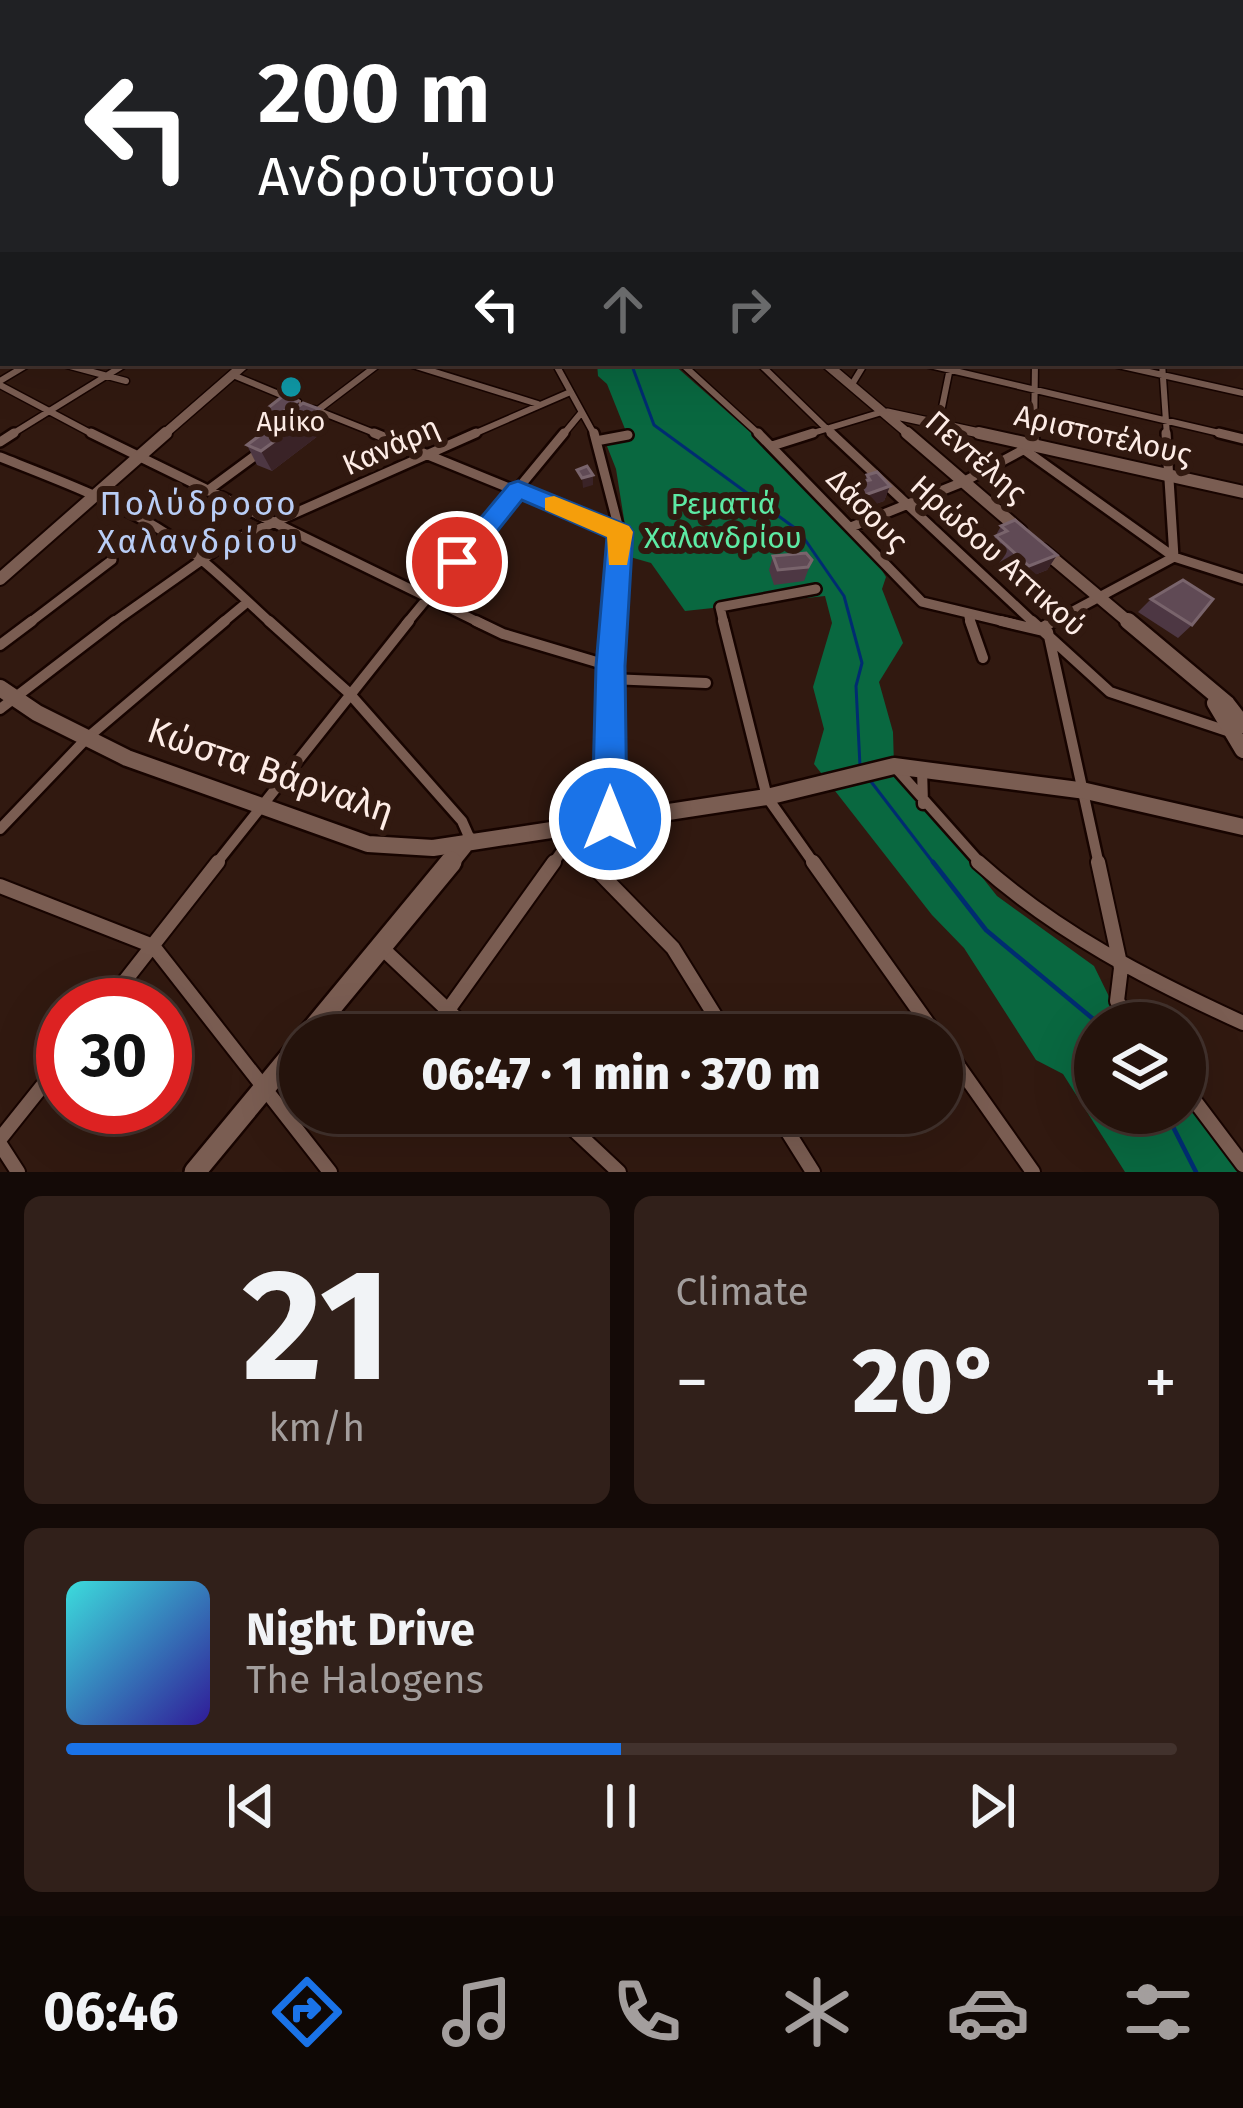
<!DOCTYPE html>
<html lang="en">
<head>
<meta charset="utf-8">
<style>
	:root { --surface:#25130c; --page:#31201a; --text:#f1f3f6; --muted:#a39e9d; --line:#42322d; --accent:#1a73e8 }
	body { margin:0; font-family:"Fira Sans",sans-serif; background:var(--page); color:var(--text); height:100vh; display:flex; flex-direction:column; font-size:45px; white-space:nowrap }
	* { box-sizing:border-box; margin:0 }
	p { font-size:39px; color:var(--muted) }
	.icon { flex:none; width:66px; height:66px; fill:none; stroke:currentColor; stroke-width:2; stroke-linecap:round; stroke-linejoin:round }
	.map { position:relative; height:1172px; overflow:hidden }
	.sheet { display:flex; flex-direction:column; gap:24px; padding:24px; background:#140a07; flex:1 }
	.sheet>* { flex:none }
	.hud { position:absolute; left:0px; top:0px; width:1245px; height:366px; box-shadow:0 12px 48px #0002,0 0 0 3px var(--line); background:#202124; color:#fff; overflow:hidden }
	.fabs { position:absolute; left:1074px; top:1002px; display:grid; gap:24px }
	.fabs a { display:grid; place-items:center; width:132px; height:132px; border-radius:50%; background:var(--surface); box-shadow:0 12px 48px #0002,0 0 0 3px var(--line); font-size:60px }
	.speed { position:absolute; left:36px; top:978px; display:flex; gap:24px; font-size:60px; font-weight:700; text-align:center }
	.speed>* { display:grid; place-content:center; width:156px; height:156px; border-radius:50%; background:var(--surface); box-shadow:0 12px 48px #0002,0 0 0 3px var(--line); line-height:1 }
	.speed .limit { border:18px solid #d22; background:#fff; color:#111 }
	.pin { position:absolute; display:grid; place-items:center; width:102px; height:102px; color:#fff; margin:-51px; border:6px solid #fff; border-radius:50%; box-shadow:0 3px 12px #0007 }
	.me { position:absolute; width:132px; margin:-66px; rotate:0deg; stroke-linejoin:round; filter:drop-shadow(0 0 9px #0008) }
	.turn { display:flex; align-items:center; gap:42px; height:252px; padding:0 60px; font-size:54px }
	.turn .icon { width:156px; height:156px; stroke-width:2.5 }
	.turn b { display:block; font-size:84px; line-height:102px }
	.lanes { display:flex; align-items:center; height:114px; padding:0 60px; background:#0003; justify-content:center; gap:60px; direction:ltr }
	.lanes .off { opacity:.35 }
	.big { font-size:90px; font-weight:800; line-height:1.1 }
	.sheet .card { flex:1; display:flex; flex-direction:column; justify-content:center; gap:18px; min-width:0; padding:0 42px; border-radius:18px; background:var(--page) }
	.sheet .dial { align-items:center; gap:0 }
	.dial b { font-size:156px; line-height:1 }
	.song { display:flex; align-items:center; gap:36px }
	.cover { width:144px; height:144px; border-radius:18px; background:linear-gradient(135deg,hsl(180 70% 55%),hsl(250 70% 35%)) }
	.played { height:12px; border-radius:6px; background:linear-gradient(90deg,var(--accent) 50%,var(--line) 50%) }
	.keys { display:flex; justify-content:space-around; direction:ltr }
	.heat { display:flex; justify-content:space-between; align-items:center; font-size:66px; direction:ltr }
	.sheet .tiles { flex:1; display:grid; gap:24px; grid-template-columns:1fr 1fr }
	.card:last-child { grid-column:span 2 }
	.trip { position:absolute; left:279px; top:1014px; width:684px; height:120px; border-radius:60px; background:var(--surface); box-shadow:0 12px 48px #0002,0 0 0 3px var(--line); font-weight:800; line-height:120px; text-align:center }
	.tab-bar { display:flex; height:192px; justify-content:space-around; align-items:center; background:#0f0805; color:var(--muted) }
	.tab-bar .icon { width:84px; height:84px }
	.tab-bar .active { color:var(--accent) }
	.tab-bar b { font-size:54px; color:var(--text) }
	.map>svg:first-child { display:block }
	.forest { fill:#096840 }
	.lines { fill:none; stroke-linecap:round; stroke-linejoin:round }
	.stream-far1 { stroke:#002c71; stroke-width:3 }
	.stream { stroke:#002c71; stroke-width:4.5 }
	.street-far3-casing { stroke:#170400; stroke-width:9 }
	.street-far2-casing { stroke:#170400; stroke-width:14 }
	.street-far1-casing { stroke:#170400; stroke-width:15 }
	.street-casing { stroke:#170400; stroke-width:18 }
	.secondary-far3-casing { stroke:#170400; stroke-width:12 }
	.secondary-far2-casing { stroke:#170400; stroke-width:16 }
	.secondary-far1-casing { stroke:#170400; stroke-width:21 }
	.secondary-casing { stroke:#170400; stroke-width:26 }
	.street-far3 { stroke:#7a5d52; stroke-width:6 }
	.street-far2 { stroke:#7a5d52; stroke-width:9 }
	.street-far1 { stroke:#7a5d52; stroke-width:10 }
	.street { stroke:#7a5d52; stroke-width:14 }
	.secondary-far3 { stroke:#7a5d52; stroke-width:9 }
	.secondary-far2 { stroke:#7a5d52; stroke-width:12 }
	.secondary-far1 { stroke:#7a5d52; stroke-width:16 }
	.secondary { stroke:#7a5d52; stroke-width:21 }
	.wall { fill:#4d3743 }
	.shaded-wall { fill:#3a2327 }
	.building { fill:#604a55; stroke:#79646c; stroke-width:3 }
	.route { fill:#1a73e8; stroke:#114b97; stroke-width:3 }
	.slow { fill:#f59e0b }
	.culture-dot { fill:#0f9aa8; stroke:#311910; stroke-width:4.5 }
	.labels { text-anchor:middle; stroke-width:12; stroke-linejoin:round; paint-order:stroke }
	.far-poi-label { font-size:27px; fill:#fdece6; stroke:#311910 }
	.street-label { font-size:30px; fill:#fdece6; stroke:#311910 }
	.park-label { font-size:30px; fill:#5deaa4; stroke:#311910 }
	.neighbourhood-label { font-size:33px; letter-spacing:3px; fill:#b9cdf5; stroke:#311910 }
	.near-street-label { font-size:36px; fill:#fdece6; stroke:#311910 }
</style>
</head>
<body>
<div class="map">
<svg width="1243" height="1172" viewBox="0 0 1243 1172">
	<rect width="100%" height="100%" fill="#311910"/>
	<!-- forest -->
	<path class="forest" d="M597,363H672L767,447L877,562L886,577L882,589L903,643L879,682L893,732L894,766L997,896L1094,966L1122,1023H1095V1113H1185V1099L1241,1172H1125L1063,1074L1036,1060L964,948L932,915L814,764L824,729L813,687L832,623L825,596L685,611L651,563L630,557L616,469L603,436L625,429L607,384L598,376Z"/>
	<g class="lines">
		<!-- stream-far1 -->
		<path class="stream-far1" d="M631,363L654,425L799,531L844,596L862,663L856,686L860,766
			M869,779L935,865"/>
		<!-- stream -->
		<path class="stream" d="M933,862L986,930L1098,1023
			M1166,1113L1196,1172"/>
		<defs>
			<path id="street-far3" d="M59,363L126,381
				M406,363L538,404
				M555,363L595,436
				M681,363L761,436
				M759,363L834,436
				M921,363L1232,436
				M1109,363L1243,393
				M1162,363L1167,436
				M233,375L298,402
				M0,381L30,363
				M0,385L96,436
				M851,386L865,363
				M314,409L382,436
				M318,410L380,363
				M939,422L951,363
				M9,436L127,363
				M469,436L568,393
				M562,436L581,413
				M620,436L628,435
				M803,436L882,412
				M1034,436L1035,363"/>
			<path id="street-far2" d="M91,433L482,624
				M374,433L620,533
				M594,433L620,533L613,624
				M758,433L922,602L1014,624
				M831,433L1035,624
				M1166,433L1174,557
				M1219,433L1243,439
				M596,441L628,435
				M0,442L14,433
				M772,446L813,433
				M1026,451L1174,557L1243,579
				M0,457C53,478 107,498 156,527C199,553 235,590 272,624
				M207,491L260,452
				M851,527L963,482L1034,444V433
				M969,617L971,624
				M28,624L112,560
				M111,624L223,545L476,433
				M221,624L245,604
				M406,624L564,433
				M724,624L720,607L816,589
				M1049,624L1174,557"/>
			<path id="street-far1" d="M269,621L349,693L462,821L470,839
				M476,621L503,634L610,666
				M723,621L767,797L815,865
				M970,621L983,658
				M1001,621L1043,631
				M1032,621L1110,692L1230,732
				M1043,627L1054,621
				M1048,632L1099,865
				M0,645L32,621
				M610,679L706,683
				M0,709L115,621
				M894,766L982,865
				M922,768L923,804
				M610,819L613,621
				M0,829L87,738L225,621
				M558,830L592,865
				M215,865L409,621
				M552,865L569,841"/>
			<path id="street" d="M589,862L673,948L727,1035
				M813,862L936,1035
				M978,862C1057,933 1147,979 1243,1023
				M1098,862L1121,968L1117,1001L1132,1023
				M0,886L153,946L330,1172
				M382,948L474,1035
				M106,1005L218,862
				M448,1010L554,862
				M942,1043L1033,1172
				M1185,1088L1243,1165
				M556,1113L619,1172
				M776,1113L813,1172
				M0,1139L63,1060
				M0,1144L18,1172"/>
			<path id="secondary-far3" d="M825,363L911,436
				M887,413L993,436
				M162,436L246,363"/>
			<path id="secondary-far2" d="M907,433L1021,531
				M979,433L1243,492
				M1043,550L1131,624
				M0,579L166,433"/>
			<path id="secondary-far1" d="M1128,621L1227,704L1243,725
				M0,688L37,713L127,758L368,844L433,848L767,797L894,766L1086,791L1243,827
				M1215,703L1243,750
				M449,865L469,840"/>
			<path id="secondary" d="M308,1035L451,862
				M195,1172L300,1045"/>
		</defs>
		<!-- street-far3 casing -->
		<use href="#street-far3" class="street-far3-casing"/>
		<!-- street-far2 casing -->
		<use href="#street-far2" class="street-far2-casing"/>
		<!-- street-far1 casing -->
		<use href="#street-far1" class="street-far1-casing"/>
		<!-- street casing -->
		<use href="#street" class="street-casing"/>
		<!-- secondary-far3 casing -->
		<use href="#secondary-far3" class="secondary-far3-casing"/>
		<!-- secondary-far2 casing -->
		<use href="#secondary-far2" class="secondary-far2-casing"/>
		<!-- secondary-far1 casing -->
		<use href="#secondary-far1" class="secondary-far1-casing"/>
		<!-- secondary casing -->
		<use href="#secondary" class="secondary-casing"/>
		<!-- street-far3 -->
		<use href="#street-far3" class="street-far3"/>
		<!-- street-far2 -->
		<use href="#street-far2" class="street-far2"/>
		<!-- street-far1 -->
		<use href="#street-far1" class="street-far1"/>
		<!-- street -->
		<use href="#street" class="street"/>
		<!-- secondary-far3 -->
		<use href="#secondary-far3" class="secondary-far3"/>
		<!-- secondary-far2 -->
		<use href="#secondary-far2" class="secondary-far2"/>
		<!-- secondary-far1 -->
		<use href="#secondary-far1" class="secondary-far1"/>
		<!-- secondary -->
		<use href="#secondary" class="secondary"/>
	</g>
	<!-- wall -->
	<path class="wall" d="M298,401L300,406L327,429L272,471L257,465L247,445L278,423L269,421L264,411Z
		M867,475L890,486L884,501L849,513L837,501L842,486L865,481Z
		M1001,526L1057,555L1047,570L1019,581L987,551Z
		M773,556L812,560L804,581L774,585L769,570Z
		M1151,599L1192,625L1178,638L1138,612Z"/>
	<!-- shaded-wall -->
	<path class="shaded-wall" d="M298,401L302,411L284,424L280,414Z
		M319,409L327,429L272,471L261,451Z
		M593,475V485L583,488L582,478Z
		M890,486L884,501L849,513L854,499Z
		M1057,555L1047,570L1019,581L1029,566Z"/>
	<!-- building -->
	<path class="building" d="M283,396L298,401L280,414L264,411Z
		M303,403L319,409L261,451L247,445Z
		M587,466L593,475L582,478L577,470Z
		M877,472L890,486L854,499L842,486L870,480L867,475Z
		M1015,520L1057,555L1029,566L996,536L1007,531L1001,526Z
		M806,553L812,560L808,567L778,570L773,556Z
		M1183,580L1213,599L1192,625L1151,599Z"/>
	<!-- sky -->
	<linearGradient id="sky" x2="0" y2="1"><stop stop-color="#1b0e09"/><stop offset="0.52" stop-color="#483e42"/><stop offset="1" stop-color="#483e42" stop-opacity="0"/></linearGradient>
	<rect width="1243" height="339" fill="url(#sky)"/>
	<!-- route -->
	<path class="route" d="M518,481L629,526L633,532L625,666L627,819L622,831L610,836L597,831L592,819L596,666L607,537L522,500L467,569L457,572L444,562L509,484Z"/>
	<!-- slow -->
	<path class="slow" d="M554,496L629,526L633,532L627,565H609L607,537L545,510V498Z"/>
	<!-- markers -->
	<circle class="culture-dot" cx="291" cy="387" r="12"/>
	<g class="labels">
		<!-- far-poi labels -->
		<g class="far-poi-label">
			<text x="291" y="431">Αμίκο</text>
		</g>
		<!-- street labels -->
		<g class="street-label">
			<text transform="translate(1103 435) rotate(13)" y="10">Αριστοτέλους</text>
			<text transform="translate(391 446) rotate(-24)" y="10">Κανάρη</text>
			<text transform="translate(976 457) rotate(41)" y="10">Πεντέλης</text>
			<text transform="translate(867 510) rotate(46)" y="10">Δάσους</text>
			<text transform="translate(998 556) rotate(42)" y="10">Ηρώδου Αττικού</text>
		</g>
		<!-- park labels -->
		<g class="park-label">
			<text x="723" y="514">Ρεματιά<tspan x="723" dy="34">Χαλανδρίου</tspan></text>
		</g>
		<!-- neighbourhood labels -->
		<g class="neighbourhood-label">
			<text x="199" y="515">Πολύδροσο<tspan x="199" dy="38">Χαλανδρίου</tspan></text>
		</g>
		<!-- near-street labels -->
		<g class="near-street-label">
			<text transform="translate(271 770) rotate(19)" y="13">Κώστα Βάρναλη</text>
		</g>
	</g>
</svg>
<div class="fabs">
<a><svg class="icon" aria-label="layers" viewBox="0 0 24 24"><path d="M12 4l9 5-9 5-9-5zM3 14l9 5 9-5"/></svg></a>
</div>
<div class="speed"><div class="limit">30</div></div>
<div class="pin" style="left:457px;top:562px;background:#d93025"><svg class="icon" aria-label="arrive" viewBox="0 0 24 24"><path d="M6 21V4h12l-3 4 3 4H6"/></svg></div>
<svg class="me" style="left:610px;top:819px" viewBox="-20 -20 40 40"><circle r="17" fill="#1a73e8" stroke="#fff" stroke-width="3"/><path d="M0-11L8 9 0 5-8 9z" fill="#fff"/></svg>
<div class="trip">06:47 · 1 min · 370 m</div>
<div class="hud">
<div class="turn"><svg class="icon" aria-label="left" viewBox="0 0 24 24"><path d="M17 20v-9H6M10 6l-5 5 5 5"/></svg><div><b>200 m</b>Ανδρούτσου</div></div>
<div class="lanes"><svg class="icon" aria-label="left" viewBox="0 0 24 24"><path d="M17 20v-9H6M10 6l-5 5 5 5"/></svg><svg class="icon off" aria-label="ahead" viewBox="0 0 24 24"><path d="M12 20V5M6 11l6-6 6 6"/></svg><svg class="icon off" aria-label="right" viewBox="0 0 24 24"><path d="M7 20v-9h11M14 6l5 5-5 5"/></svg></div>
</div>
</div>
<section class="sheet">
<div class="tiles">
<div class="card dial"><b>21</b><p>km/h</p></div>
<div class="card"><p>Climate</p>
<div class="heat"><a>−</a><b class="big">20°</b><a>+</a></div>
</div>
<div class="card">
<div class="song"><i class="cover"></i><div><b>Night Drive</b><p>The Halogens</p></div></div>
<div class="played"></div>
<div class="keys"><svg class="icon" aria-label="previous" viewBox="0 0 24 24"><path d="M18 5L8 12l10 7zM5 5v14"/></svg><svg class="icon" aria-label="pause" viewBox="0 0 24 24"><path d="M8 5v14M16 5v14"/></svg><svg class="icon" aria-label="next" viewBox="0 0 24 24"><path d="M6 5l10 7-10 7zM19 5v14"/></svg></div>
</div>
</div>
</section>
<nav class="tab-bar">
<b>06:46</b>
<svg class="icon active" aria-label="directions" viewBox="0 0 24 24"><path d="M12 3l9 9-9 9-9-9zM9 14v-3h6M13 9l2 2-2 2"/></svg>
<svg class="icon" aria-label="music" viewBox="0 0 24 24"><path d="M9 18V5l10-2v13"/><circle cx="6" cy="18" r="3"/><circle cx="16" cy="16" r="3"/></svg>
<svg class="icon" aria-label="phone" viewBox="0 0 24 24"><path d="M5 4h4l2 5-3 2q2 4 5 5l2-3 5 2v4C11 20 4 13 5 4z"/></svg>
<svg class="icon" aria-label="climate" viewBox="0 0 24 24"><path d="M12 3v18M4 7l16 10M4 17L20 7"/></svg>
<svg class="icon" aria-label="car" viewBox="0 0 24 24"><path d="M5 17H2v-5l4-1 3-4h7l3 4 3 1v5h-3M9 17h6M6 11h13"/><circle cx="7" cy="17" r="2"/><circle cx="17" cy="17" r="2"/></svg>
<svg class="icon" aria-label="filters" viewBox="0 0 24 24"><path d="M4 7h16M4 17h16"/><circle cx="9" cy="7" r="2"/><circle cx="15" cy="17" r="2"/></svg>
</nav>
</body>
</html>
